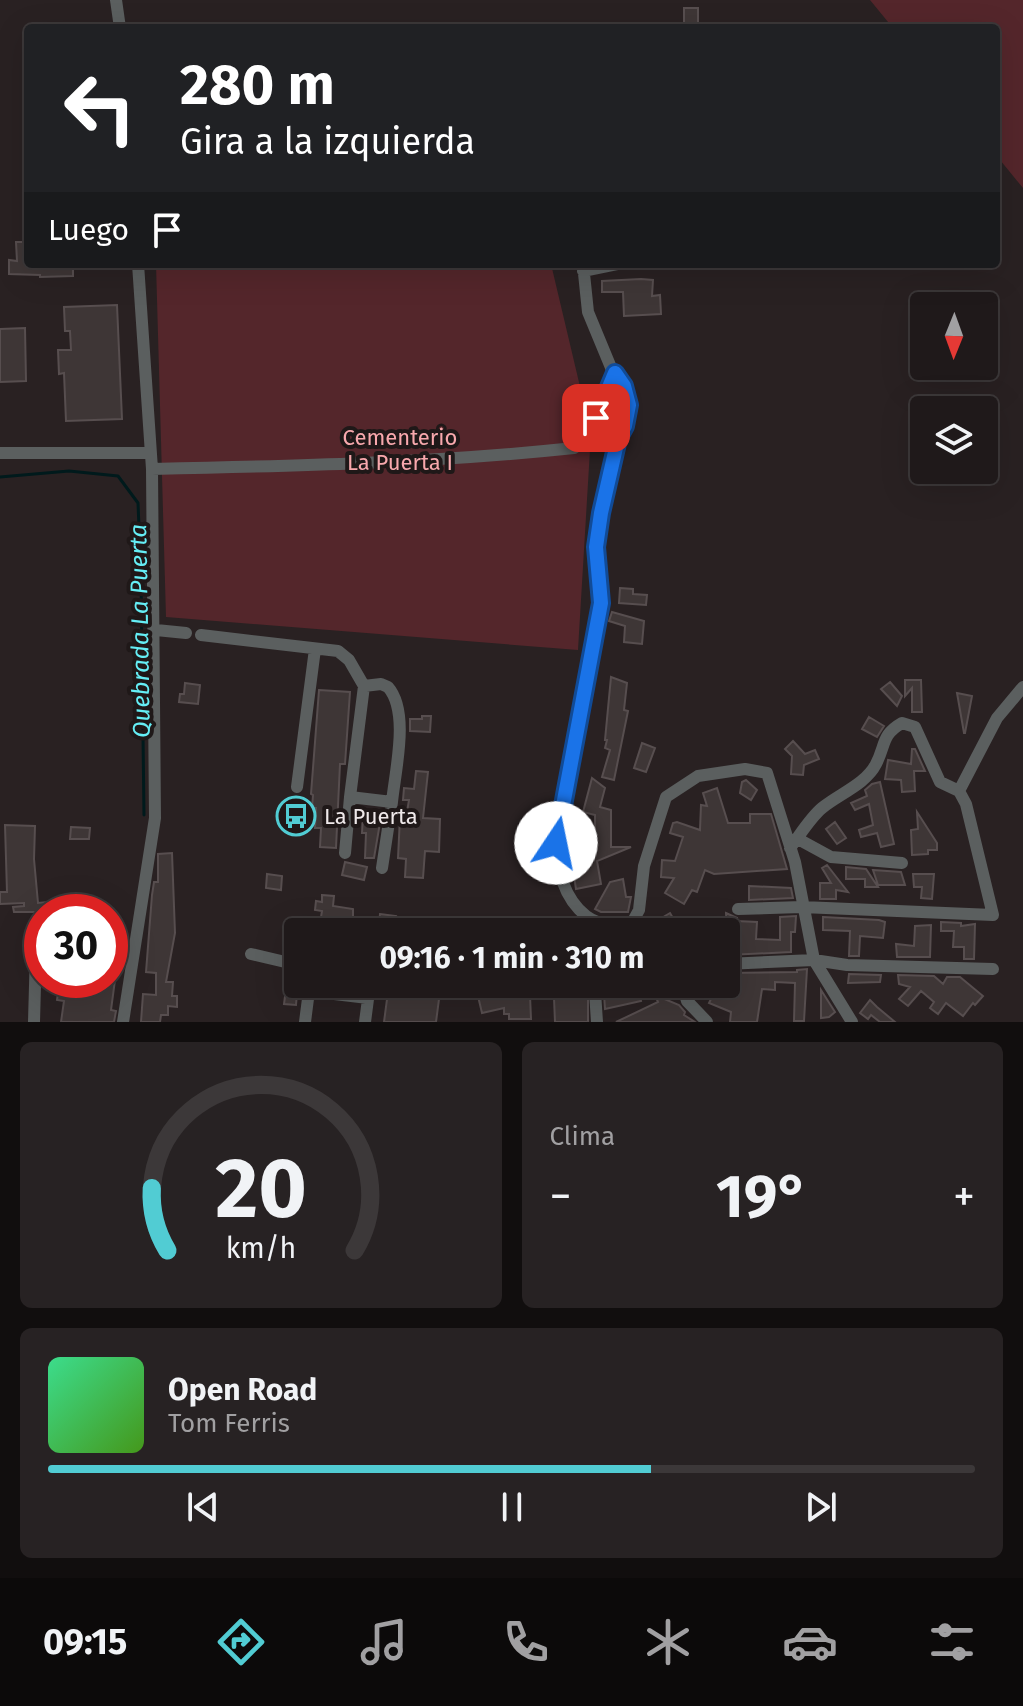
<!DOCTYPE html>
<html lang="es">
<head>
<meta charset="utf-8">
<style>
	:root { --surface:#1f191a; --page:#272223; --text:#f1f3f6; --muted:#a1a0a2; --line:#3c3839; --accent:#51ccd3 }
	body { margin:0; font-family:"Fira Sans",sans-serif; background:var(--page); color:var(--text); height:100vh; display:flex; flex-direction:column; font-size:30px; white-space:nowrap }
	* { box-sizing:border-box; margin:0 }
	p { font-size:26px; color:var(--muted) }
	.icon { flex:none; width:44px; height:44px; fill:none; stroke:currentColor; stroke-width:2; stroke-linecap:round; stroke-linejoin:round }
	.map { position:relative; height:1022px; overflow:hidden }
	.side { display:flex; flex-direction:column; gap:20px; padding:20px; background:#110e0e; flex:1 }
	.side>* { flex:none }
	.hud { position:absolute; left:24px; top:24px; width:976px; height:244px; border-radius:8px; box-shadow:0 8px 32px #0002,0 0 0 2px var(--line); background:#202124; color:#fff; overflow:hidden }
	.needle { width:52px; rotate:181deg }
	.buttons { position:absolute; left:910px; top:292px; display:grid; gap:16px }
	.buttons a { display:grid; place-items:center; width:88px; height:88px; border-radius:8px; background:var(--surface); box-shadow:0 8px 32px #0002,0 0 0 2px var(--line); font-size:40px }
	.speed { position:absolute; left:24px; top:894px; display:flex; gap:16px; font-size:40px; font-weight:700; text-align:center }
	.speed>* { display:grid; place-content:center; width:104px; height:104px; border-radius:50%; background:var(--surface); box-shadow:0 8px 32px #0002,0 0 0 2px var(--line); line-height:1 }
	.speed .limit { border:12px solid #d22; background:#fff; color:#111 }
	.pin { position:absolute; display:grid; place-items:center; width:68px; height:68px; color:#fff; margin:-34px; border-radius:16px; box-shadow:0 4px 12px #0006 }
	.me { position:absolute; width:88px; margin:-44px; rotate:11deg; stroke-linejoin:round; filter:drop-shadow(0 0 6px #0008) }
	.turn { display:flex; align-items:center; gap:28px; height:168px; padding:0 24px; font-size:36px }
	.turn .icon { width:104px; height:104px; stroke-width:2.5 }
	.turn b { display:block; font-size:56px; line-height:68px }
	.then { display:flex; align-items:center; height:76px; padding:0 24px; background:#0003; gap:16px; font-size:30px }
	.big { font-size:60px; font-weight:700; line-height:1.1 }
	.side .tile { flex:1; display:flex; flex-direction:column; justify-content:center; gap:12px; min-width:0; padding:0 28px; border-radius:12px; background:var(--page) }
	.side .dial { align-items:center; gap:0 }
	.dial svg { height:208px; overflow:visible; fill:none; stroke:var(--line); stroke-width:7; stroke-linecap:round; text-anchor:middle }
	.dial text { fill:var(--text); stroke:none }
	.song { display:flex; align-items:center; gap:24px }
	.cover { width:96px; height:96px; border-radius:12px; background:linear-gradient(135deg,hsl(150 70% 55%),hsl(100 70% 35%)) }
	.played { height:8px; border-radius:4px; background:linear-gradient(90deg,var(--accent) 65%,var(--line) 65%) }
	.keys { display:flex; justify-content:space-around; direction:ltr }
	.heat { display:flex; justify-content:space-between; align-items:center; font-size:44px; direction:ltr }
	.side .tiles { flex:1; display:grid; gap:20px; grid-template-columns:1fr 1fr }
	.tile:last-child { grid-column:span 2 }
	.trip { position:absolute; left:284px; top:918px; width:456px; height:80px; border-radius:8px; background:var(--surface); box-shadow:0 8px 32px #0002,0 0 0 2px var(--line); font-weight:700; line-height:80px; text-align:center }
	.tab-bar { display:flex; height:128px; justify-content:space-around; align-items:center; background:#0c0a0a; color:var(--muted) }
	.tab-bar .icon { width:56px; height:56px }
	.tab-bar .on { color:var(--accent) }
	.tab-bar b { font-size:36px; color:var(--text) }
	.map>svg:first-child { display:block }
	.green { fill:#54262b }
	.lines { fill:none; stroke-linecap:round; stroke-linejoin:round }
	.stream { stroke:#001a1c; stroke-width:3 }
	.building { fill:#3e3636; stroke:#574e4f; stroke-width:2 }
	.minor { stroke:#5b5f5f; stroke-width:12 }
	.route-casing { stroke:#114b97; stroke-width:20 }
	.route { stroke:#1a73e8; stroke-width:14 }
	.labels { text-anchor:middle; stroke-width:8; stroke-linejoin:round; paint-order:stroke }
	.park-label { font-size:22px; fill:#f8a8ad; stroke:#1f1818 }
	.poi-label { font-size:22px; fill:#efe9ea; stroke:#1f1818; text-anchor:start }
	.water-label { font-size:24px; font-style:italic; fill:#65eef5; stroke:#1f1818 }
</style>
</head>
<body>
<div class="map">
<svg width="1023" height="1022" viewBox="0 0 1023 1022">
	<rect width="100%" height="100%" fill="#292122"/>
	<!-- green -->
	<path class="green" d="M870,0H1023V188L996,155V28H893Z
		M156,264H551L591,433L578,650L166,617Z"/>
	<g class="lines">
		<!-- stream -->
		<path class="stream" d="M0,477L69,471L118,476L138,503L141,576L144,815"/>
	</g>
	<!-- building -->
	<path class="building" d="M684,8H698V23H684Z
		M16,242H25L28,264H73V276L40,277V275L9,274V260L17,261Z
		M641,279L653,280L652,296L660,295L661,314L624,316L623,292H602V281Z
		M117,305L122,419L66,421L64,373L59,374L58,350H71L70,331H65L64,307Z
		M25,328L26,381L0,382V329Z
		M620,588L633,589V594L647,595L646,605L619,603Z
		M612,612L644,621L642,644L624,642L625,626L609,621Z
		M611,677L627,683L624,710L628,711L614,780L602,777L610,750L605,748L607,740H605Z
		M905,680H921L922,712H912V688L905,696Z
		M890,682L902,696L897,706L881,689Z
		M185,683L200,685L198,704L179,702L180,694H184Z
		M319,690L350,692L345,764H340L336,848L320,847L321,828H315L316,808H312L313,795L311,794Z
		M957,693L972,696L965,733H964Z
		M422,716H431L430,732L410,731V719H422Z
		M869,717L884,726L877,737L862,729Z
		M793,741L805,754L815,750L819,759L804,765L803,775L791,774L792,756L785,749Z
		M642,743L655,748L646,772L634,768Z
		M912,749H915L925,771H914L915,791L902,792L901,780L885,779L888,760L911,764Z
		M416,771L428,772L423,818L440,819L439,852L425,851L423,878L405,877L406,859L398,858L400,817L406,818L409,800H403L404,788L414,789Z
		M592,778L605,788L600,807L611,810V847H631L597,861L601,884L576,889L570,852L587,851L589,845H595V815L583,812Z
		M746,780L757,790L751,800L740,793L742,782Z
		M880,782L894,844L881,847L877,833L861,837L859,830L873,825L869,804L855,810L851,803L867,796L865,790L872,784Z
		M717,788L728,823H750V814H771L787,869L714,874L705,870L697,892L692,890L684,904L665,893L674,878L661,877L662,860L675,861L683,837L670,833L673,823L677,822L700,830L701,805L707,806L703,793Z
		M917,812L937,843V850H928V854L912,855L911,830L918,829Z
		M363,814L381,817L374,858H365L366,833H362Z
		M835,822L846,838L837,844L826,829Z
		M5,825L35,826L34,859L38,903L47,902V912H14L13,907L24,906V903L0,904V892H7Z
		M71,827L90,828L89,839H70Z
		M172,853L175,933L166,982H173L172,996H177V1007L168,1006V1015H161L160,1022H141L143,994L156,995V973L146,972L152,895L154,882H158V854Z
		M345,862L367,867L364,880L342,875Z
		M827,865L848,892L836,890V899H820V883H831L822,868Z
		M846,867L866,869L878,887H865V879H846Z
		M873,870L901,872L905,885H878Z
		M267,874L282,876L281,890L266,888Z
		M913,874H934L932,899L921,898L922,887H914Z
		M623,879L626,897H631L628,912H601L595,909L610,882Z
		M749,886L791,888L793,898L749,900Z
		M322,895L334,896L333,906L353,909V919L321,917L322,911L315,910L316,901L322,902Z
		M670,913L681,932H658L653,923Z
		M726,913L737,918V921L757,922L756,939L780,940V917L796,916L795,932H791V952L728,955Z
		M380,914L396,916L395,920H402L401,932H378Z
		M823,917L879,920L885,922L883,938L860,936L859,956H849L850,931L823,930Z
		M533,920V923H555V932H514L513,923Z
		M941,922L961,923V926L975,924L974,959H964V947H953L954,931H941Z
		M931,925L930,957H897L896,944L914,946L915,926Z
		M110,944L119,946L116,973H110Z
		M807,969L804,1021H794L795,983L775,982V990L762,989L757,1022H730L731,1012L709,1003L713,995H700V984H726V973L797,972V970Z
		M849,974L881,975L880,982L848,983Z
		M898,975L934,976L943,984L947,977H960L983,996L975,1005L973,1003L963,1016L946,1003L938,1014L930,1008L934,1002L921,991L908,1006L899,999L910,987L899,984Z
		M60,980H115L111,1010L116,1011L114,1022H61L64,1001L57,1000Z
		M287,981L298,982L296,1005L284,1004Z
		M389,984H441L436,1022H384Z
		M498,984H509L527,992L530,984H588V1022H555L554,998L530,995L531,1019H509V1014H504V1008L482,1013L477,992L497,987Z
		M821,990L835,1012L829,1017L821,1018Z
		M616,992L613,997L640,996L641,1001L605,1009L604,994Z
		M655,995L679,1005L685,1012L684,1015L695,1022H616L658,1002Z
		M870,1000L877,1007L895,1022H880L871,1015L868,1019L860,1013Z"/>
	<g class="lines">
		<!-- minor -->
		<path class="minor" d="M116,0L120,28
			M583,264L588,312L612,370L624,386L629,405L625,426L618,439L601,513L596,547L601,603L556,843C558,871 563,897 586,916C596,924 615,927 627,932
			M583,271L617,264
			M0,453H150
			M152,469C293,466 433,463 574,448L586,440L615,373
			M156,630L186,633
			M201,635L338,651L349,660L364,686L350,797L392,802C395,771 410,712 388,687L381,684L364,686
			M297,787L315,649
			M959,791L997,718L1023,687
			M798,839L831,857L902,863
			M345,853L350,797
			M382,868L392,802
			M738,909L802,907L993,915L966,804L959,791L940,782L915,727L902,723C881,735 886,745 876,764C866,784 839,794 822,808C810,818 800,835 790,848
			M627,932L639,910L644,866L666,797L698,776L745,769L767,773L795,862L814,960L852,1022
			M251,954L298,965
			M726,964L814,960L847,965L993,969
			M682,984L687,1001L707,1022
			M34,1022L36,949
			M123,1022L155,818L152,469L138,264
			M305,1022L309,991L368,998
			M365,1022L370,984
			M597,1022L595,992L598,984"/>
	</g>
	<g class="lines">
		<defs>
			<path id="route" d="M556,843L601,603L596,547L601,513L618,439L625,426L629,405L624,386L615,373L596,418"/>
		</defs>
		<!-- route casing -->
		<use href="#route" class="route-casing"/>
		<!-- route -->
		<use href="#route" class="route"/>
	</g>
	<!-- icons -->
	<defs>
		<symbol id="bus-ring" viewBox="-11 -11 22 22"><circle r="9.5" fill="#1f1818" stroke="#51ccd3" stroke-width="1.5"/><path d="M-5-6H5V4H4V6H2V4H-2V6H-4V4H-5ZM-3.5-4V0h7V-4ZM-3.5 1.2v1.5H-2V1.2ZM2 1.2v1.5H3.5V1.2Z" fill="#51ccd3"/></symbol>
	</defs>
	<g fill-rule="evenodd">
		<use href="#bus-ring" x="274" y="794" width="44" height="44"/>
	</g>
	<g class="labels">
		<!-- park labels -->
		<g class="park-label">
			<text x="400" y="445">Cementerio<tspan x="400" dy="25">La Puerta I</tspan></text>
		</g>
		<!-- poi labels -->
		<g class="poi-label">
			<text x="324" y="824">La Puerta</text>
		</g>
		<!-- water labels -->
		<g class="water-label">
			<text transform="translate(140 631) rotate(-91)" y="8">Quebrada La Puerta</text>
		</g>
	</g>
</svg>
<div class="buttons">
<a><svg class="needle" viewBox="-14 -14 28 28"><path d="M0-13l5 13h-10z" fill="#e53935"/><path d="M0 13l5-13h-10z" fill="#a1a0a2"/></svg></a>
<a><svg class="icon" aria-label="layers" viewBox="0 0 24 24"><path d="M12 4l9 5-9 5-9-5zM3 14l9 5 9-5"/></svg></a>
</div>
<div class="speed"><div class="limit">30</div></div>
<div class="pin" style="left:596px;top:418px;background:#d93025"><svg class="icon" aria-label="arrive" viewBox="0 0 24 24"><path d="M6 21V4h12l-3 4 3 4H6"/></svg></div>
<svg class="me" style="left:556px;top:843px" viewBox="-20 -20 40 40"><circle r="19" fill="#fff"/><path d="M0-13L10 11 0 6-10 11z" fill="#1a73e8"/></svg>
<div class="trip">09:16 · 1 min · 310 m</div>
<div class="hud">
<div class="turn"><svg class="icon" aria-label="left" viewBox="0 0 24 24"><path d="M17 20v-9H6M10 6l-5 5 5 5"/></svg><div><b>280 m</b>Gira a la izquierda</div></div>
<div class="then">Luego<svg class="icon" aria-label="arrive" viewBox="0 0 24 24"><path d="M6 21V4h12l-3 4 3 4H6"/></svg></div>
</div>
</div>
<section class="side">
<div class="tiles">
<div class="tile dial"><svg viewBox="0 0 100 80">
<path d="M14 69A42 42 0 1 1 86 69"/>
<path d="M14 69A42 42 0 0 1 8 45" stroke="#51ccd3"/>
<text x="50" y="56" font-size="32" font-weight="700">20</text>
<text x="50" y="72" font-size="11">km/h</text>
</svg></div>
<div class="tile"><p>Clima</p>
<div class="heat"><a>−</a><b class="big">19°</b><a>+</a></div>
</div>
<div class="tile">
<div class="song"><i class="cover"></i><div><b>Open Road</b><p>Tom Ferris</p></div></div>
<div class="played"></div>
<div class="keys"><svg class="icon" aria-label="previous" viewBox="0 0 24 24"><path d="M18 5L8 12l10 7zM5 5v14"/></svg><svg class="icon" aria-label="pause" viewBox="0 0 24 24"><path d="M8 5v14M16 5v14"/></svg><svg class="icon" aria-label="next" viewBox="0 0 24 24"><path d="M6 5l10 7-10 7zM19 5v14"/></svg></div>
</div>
</div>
</section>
<nav class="tab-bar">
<b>09:15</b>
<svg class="icon on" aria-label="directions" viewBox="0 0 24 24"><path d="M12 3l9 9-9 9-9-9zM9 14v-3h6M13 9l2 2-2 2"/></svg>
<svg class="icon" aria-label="music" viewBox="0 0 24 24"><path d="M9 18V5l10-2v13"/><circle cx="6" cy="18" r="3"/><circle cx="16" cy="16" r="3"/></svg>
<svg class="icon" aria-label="phone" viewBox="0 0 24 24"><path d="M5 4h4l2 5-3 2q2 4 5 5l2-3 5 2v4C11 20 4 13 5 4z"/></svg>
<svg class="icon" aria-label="climate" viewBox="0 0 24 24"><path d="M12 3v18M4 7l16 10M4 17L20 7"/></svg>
<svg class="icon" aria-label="car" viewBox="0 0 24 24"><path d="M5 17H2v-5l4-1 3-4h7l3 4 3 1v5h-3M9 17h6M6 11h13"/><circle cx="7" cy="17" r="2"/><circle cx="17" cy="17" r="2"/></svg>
<svg class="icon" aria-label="filters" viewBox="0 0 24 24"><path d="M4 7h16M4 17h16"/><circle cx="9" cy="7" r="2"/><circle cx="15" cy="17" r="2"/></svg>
</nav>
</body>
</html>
